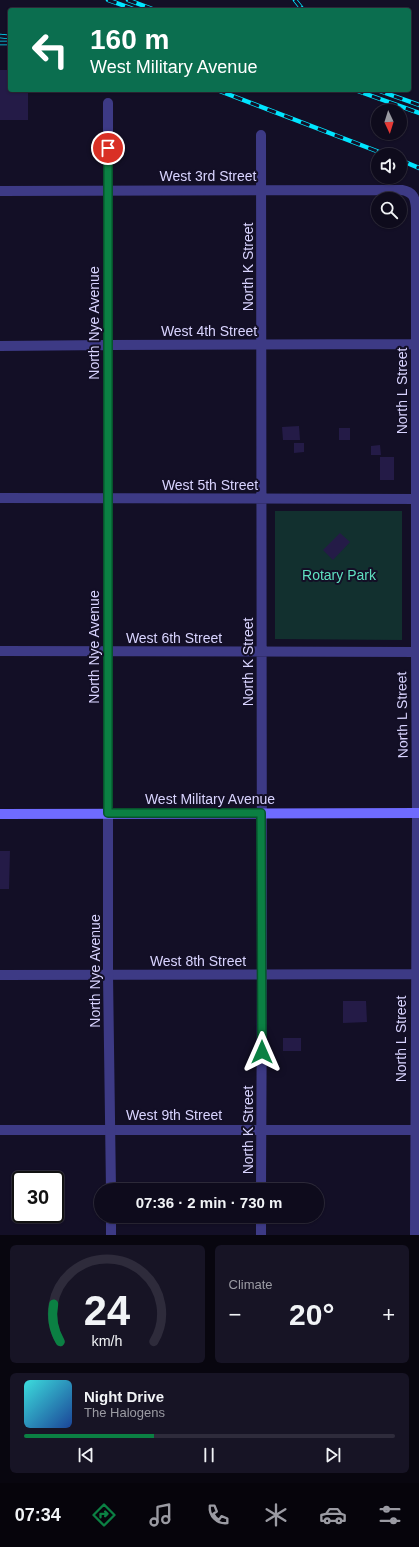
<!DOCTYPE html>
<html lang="en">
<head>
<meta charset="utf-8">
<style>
	:root { --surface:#0e0b1c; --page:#171425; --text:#f1f3f6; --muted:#9b9ba3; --line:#2e2b3b; --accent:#0b8043 }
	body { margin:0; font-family:Arial,sans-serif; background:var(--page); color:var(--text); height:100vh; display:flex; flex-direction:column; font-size:15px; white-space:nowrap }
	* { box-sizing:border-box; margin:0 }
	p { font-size:13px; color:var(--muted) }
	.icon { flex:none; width:22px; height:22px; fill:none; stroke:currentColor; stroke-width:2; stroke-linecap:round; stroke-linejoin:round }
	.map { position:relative; height:1235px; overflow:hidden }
	.details { display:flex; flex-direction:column; gap:10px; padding:10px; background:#08060f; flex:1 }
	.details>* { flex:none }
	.banner { position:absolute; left:8px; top:8px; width:403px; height:84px; border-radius:4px; box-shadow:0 1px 3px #0004,0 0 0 1px var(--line); background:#0b6e4f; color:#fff; overflow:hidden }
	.needle { width:26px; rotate:176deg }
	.buttons { position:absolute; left:371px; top:104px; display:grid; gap:8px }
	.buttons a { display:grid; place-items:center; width:36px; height:36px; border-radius:50%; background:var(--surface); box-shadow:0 1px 3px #0004,0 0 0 1px var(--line); font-size:20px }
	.speed { position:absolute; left:12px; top:1171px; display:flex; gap:8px; font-size:20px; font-weight:700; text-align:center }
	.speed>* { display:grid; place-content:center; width:52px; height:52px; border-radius:50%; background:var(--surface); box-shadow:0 1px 3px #0004,0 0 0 1px var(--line); line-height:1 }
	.speed .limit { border:2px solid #111; border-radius:6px; background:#fff; color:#111 }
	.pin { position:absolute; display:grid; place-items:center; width:34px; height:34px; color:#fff; margin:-17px; border:2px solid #fff; border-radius:50%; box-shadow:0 1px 4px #0007 }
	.me { position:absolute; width:44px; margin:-22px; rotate:0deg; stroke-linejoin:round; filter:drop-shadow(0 0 3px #0008) }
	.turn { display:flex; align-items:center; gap:14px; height:84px; padding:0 16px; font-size:18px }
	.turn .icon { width:52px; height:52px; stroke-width:2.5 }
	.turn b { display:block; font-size:28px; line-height:34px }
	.big { font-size:30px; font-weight:800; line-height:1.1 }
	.details .card { flex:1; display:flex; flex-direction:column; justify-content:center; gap:6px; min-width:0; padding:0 14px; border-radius:6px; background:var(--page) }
	.details .dial { align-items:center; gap:0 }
	.dial svg { height:104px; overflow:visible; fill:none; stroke:var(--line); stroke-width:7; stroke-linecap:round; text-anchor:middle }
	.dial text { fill:var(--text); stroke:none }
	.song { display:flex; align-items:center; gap:12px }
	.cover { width:48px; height:48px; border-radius:6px; background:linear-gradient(135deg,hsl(180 70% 55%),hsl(220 70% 35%)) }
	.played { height:4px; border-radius:2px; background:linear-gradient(90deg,var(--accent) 35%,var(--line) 35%) }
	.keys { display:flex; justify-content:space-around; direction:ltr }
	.heat { display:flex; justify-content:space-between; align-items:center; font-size:22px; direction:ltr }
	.details .tiles { flex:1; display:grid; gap:10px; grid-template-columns:1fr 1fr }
	.card:last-child { grid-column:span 2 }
	.trip { position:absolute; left:94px; top:1183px; width:230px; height:40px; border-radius:20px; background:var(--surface); box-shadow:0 1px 3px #0004,0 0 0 1px var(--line); font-weight:800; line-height:40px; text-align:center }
	.tabs { display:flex; height:64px; justify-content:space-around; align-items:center; background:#06040b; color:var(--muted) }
	.tabs .icon { width:28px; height:28px }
	.tabs .current { color:var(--accent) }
	.tabs b { font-size:18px; color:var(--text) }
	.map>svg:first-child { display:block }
	.green { fill:#12302f }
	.building { fill:#241b47 }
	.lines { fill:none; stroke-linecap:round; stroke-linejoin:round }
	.minor { stroke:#3d3a85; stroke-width:10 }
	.tertiary { stroke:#3d3a85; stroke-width:10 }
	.secondary { stroke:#6f6bff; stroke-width:10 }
	.rail-casing { stroke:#00e5ff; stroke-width:4.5 }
	.rail { stroke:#130f26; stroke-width:3; stroke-dasharray:9; stroke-linecap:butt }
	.route-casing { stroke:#07532c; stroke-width:10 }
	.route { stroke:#0b8043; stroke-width:7 }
	.labels { text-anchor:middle; stroke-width:4; stroke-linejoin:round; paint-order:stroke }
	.street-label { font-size:14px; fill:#d9d4ff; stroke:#130f26 }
	.park-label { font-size:14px; fill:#5fe0c0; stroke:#130f26 }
</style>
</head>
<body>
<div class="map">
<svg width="419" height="1235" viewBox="0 0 419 1235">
	<rect width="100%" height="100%" fill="#130f26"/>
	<!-- green -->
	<path class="green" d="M275,511H402V640L275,639Z"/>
	<!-- building -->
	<path class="building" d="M0,70H10V90H28V120H0Z
		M299,426L300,440H283L282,427Z
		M339,428H350V440H339Z
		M294,443H304V452L294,453Z
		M380,445L381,455H371V446Z
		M380,457H394V480H380Z
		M340,533L350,542L333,560L323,550Z
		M0,851H10L9,889H0Z
		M343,1001H366L367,1022L343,1023Z
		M283,1038H301V1051H283Z"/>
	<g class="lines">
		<!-- minor -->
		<path class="minor" d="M108,103V345L419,344
			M261,135L262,975L261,1190
			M0,191L402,190C413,192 415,197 416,208V652L417,813L415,1235
			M0,498L419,499
			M0,651L419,652
			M0,975L419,974
			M0,1130H419
			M261,1235V1216"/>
		<!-- tertiary -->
		<path class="tertiary" d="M0,346L108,345V975L111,1190
			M111,1216V1235"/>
		<!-- secondary -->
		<path class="secondary" d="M0,814L419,813"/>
		<defs>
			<path id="rail" d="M108,0L136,10
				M128,0L155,10
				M295,0L303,10
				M0,36L10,37
				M0,43H10
				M217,90L387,155
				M355,90L419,113
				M377,90L419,105
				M400,160L419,168"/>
		</defs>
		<!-- rail casing -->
		<use href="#rail" class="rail-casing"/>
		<!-- rail -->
		<use href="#rail" class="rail"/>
	</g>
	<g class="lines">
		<defs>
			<path id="route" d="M108,148V813H261L262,1052"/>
		</defs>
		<!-- route casing -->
		<use href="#route" class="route-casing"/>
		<!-- route -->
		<use href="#route" class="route"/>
	</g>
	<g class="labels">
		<!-- street labels -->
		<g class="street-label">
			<text x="208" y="181">West 3rd Street</text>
			<text transform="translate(248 267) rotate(-90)" y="5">North K Street</text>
			<text transform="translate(94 323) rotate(-90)" y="5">North Nye Avenue</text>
			<text x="209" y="336">West 4th Street</text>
			<text transform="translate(402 391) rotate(-90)" y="5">North L Street</text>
			<text x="210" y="490">West 5th Street</text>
			<text x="174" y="643">West 6th Street</text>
			<text transform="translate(94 647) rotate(-90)" y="5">North Nye Avenue</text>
			<text transform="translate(248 662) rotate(-90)" y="5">North K Street</text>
			<text transform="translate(402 715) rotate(-91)" y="5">North L Street</text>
			<text x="210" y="804">West Military Avenue</text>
			<text x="198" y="966">West 8th Street</text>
			<text transform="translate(95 971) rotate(-90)" y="5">North Nye Avenue</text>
			<text transform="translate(401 1039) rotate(-90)" y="5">North L Street</text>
			<text x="174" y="1120">West 9th Street</text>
			<text transform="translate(248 1130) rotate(-90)" y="5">North K Street</text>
		</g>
		<!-- park labels -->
		<g class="park-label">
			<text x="339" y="580">Rotary Park</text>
		</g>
	</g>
</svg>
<div class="buttons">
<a><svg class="needle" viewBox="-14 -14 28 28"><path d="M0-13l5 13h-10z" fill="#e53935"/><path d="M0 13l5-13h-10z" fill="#9b9ba3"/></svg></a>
<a><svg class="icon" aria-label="sound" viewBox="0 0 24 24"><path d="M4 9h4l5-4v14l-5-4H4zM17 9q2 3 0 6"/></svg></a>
<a><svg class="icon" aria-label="search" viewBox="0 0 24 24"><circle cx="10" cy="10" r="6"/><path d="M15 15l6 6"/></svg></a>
</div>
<div class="speed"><div class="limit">30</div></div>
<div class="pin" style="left:108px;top:148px;background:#d93025"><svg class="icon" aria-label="arrive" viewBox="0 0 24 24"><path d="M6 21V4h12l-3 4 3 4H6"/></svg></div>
<svg class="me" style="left:262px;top:1052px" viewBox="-20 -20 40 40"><path d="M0-17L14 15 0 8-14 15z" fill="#0b8043" stroke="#fff" stroke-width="4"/></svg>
<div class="trip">07:36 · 2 min · 730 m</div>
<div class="banner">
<div class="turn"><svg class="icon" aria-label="left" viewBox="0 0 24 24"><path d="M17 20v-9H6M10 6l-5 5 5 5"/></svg><div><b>160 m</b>West Military Avenue</div></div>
</div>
</div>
<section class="details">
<div class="tiles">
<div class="card dial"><svg viewBox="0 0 100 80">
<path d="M14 69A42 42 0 1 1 86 69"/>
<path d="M14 69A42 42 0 0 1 9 40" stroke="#0b8043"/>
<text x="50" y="56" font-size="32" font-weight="700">24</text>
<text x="50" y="72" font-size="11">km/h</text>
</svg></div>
<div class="card"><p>Climate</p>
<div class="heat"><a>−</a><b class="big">20°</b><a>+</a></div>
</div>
<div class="card">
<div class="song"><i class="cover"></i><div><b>Night Drive</b><p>The Halogens</p></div></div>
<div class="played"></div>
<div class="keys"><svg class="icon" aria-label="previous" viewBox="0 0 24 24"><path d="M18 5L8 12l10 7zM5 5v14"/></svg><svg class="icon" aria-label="pause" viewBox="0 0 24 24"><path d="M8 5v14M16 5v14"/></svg><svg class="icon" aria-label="next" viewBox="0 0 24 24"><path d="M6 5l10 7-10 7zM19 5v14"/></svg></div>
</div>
</div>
</section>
<nav class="tabs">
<b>07:34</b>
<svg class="icon current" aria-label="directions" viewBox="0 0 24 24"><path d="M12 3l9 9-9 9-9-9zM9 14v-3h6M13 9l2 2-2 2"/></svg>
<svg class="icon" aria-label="music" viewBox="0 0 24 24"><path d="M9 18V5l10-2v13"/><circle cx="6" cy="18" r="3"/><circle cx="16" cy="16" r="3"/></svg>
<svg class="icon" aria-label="phone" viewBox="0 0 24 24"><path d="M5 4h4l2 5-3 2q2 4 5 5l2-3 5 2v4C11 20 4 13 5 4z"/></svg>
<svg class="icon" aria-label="climate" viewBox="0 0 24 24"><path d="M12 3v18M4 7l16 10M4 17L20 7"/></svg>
<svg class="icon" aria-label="car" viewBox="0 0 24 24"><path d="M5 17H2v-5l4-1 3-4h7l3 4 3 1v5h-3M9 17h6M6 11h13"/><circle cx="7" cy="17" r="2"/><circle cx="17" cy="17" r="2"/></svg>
<svg class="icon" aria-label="filters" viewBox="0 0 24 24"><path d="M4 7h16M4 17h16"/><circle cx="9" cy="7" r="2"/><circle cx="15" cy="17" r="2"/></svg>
</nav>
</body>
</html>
